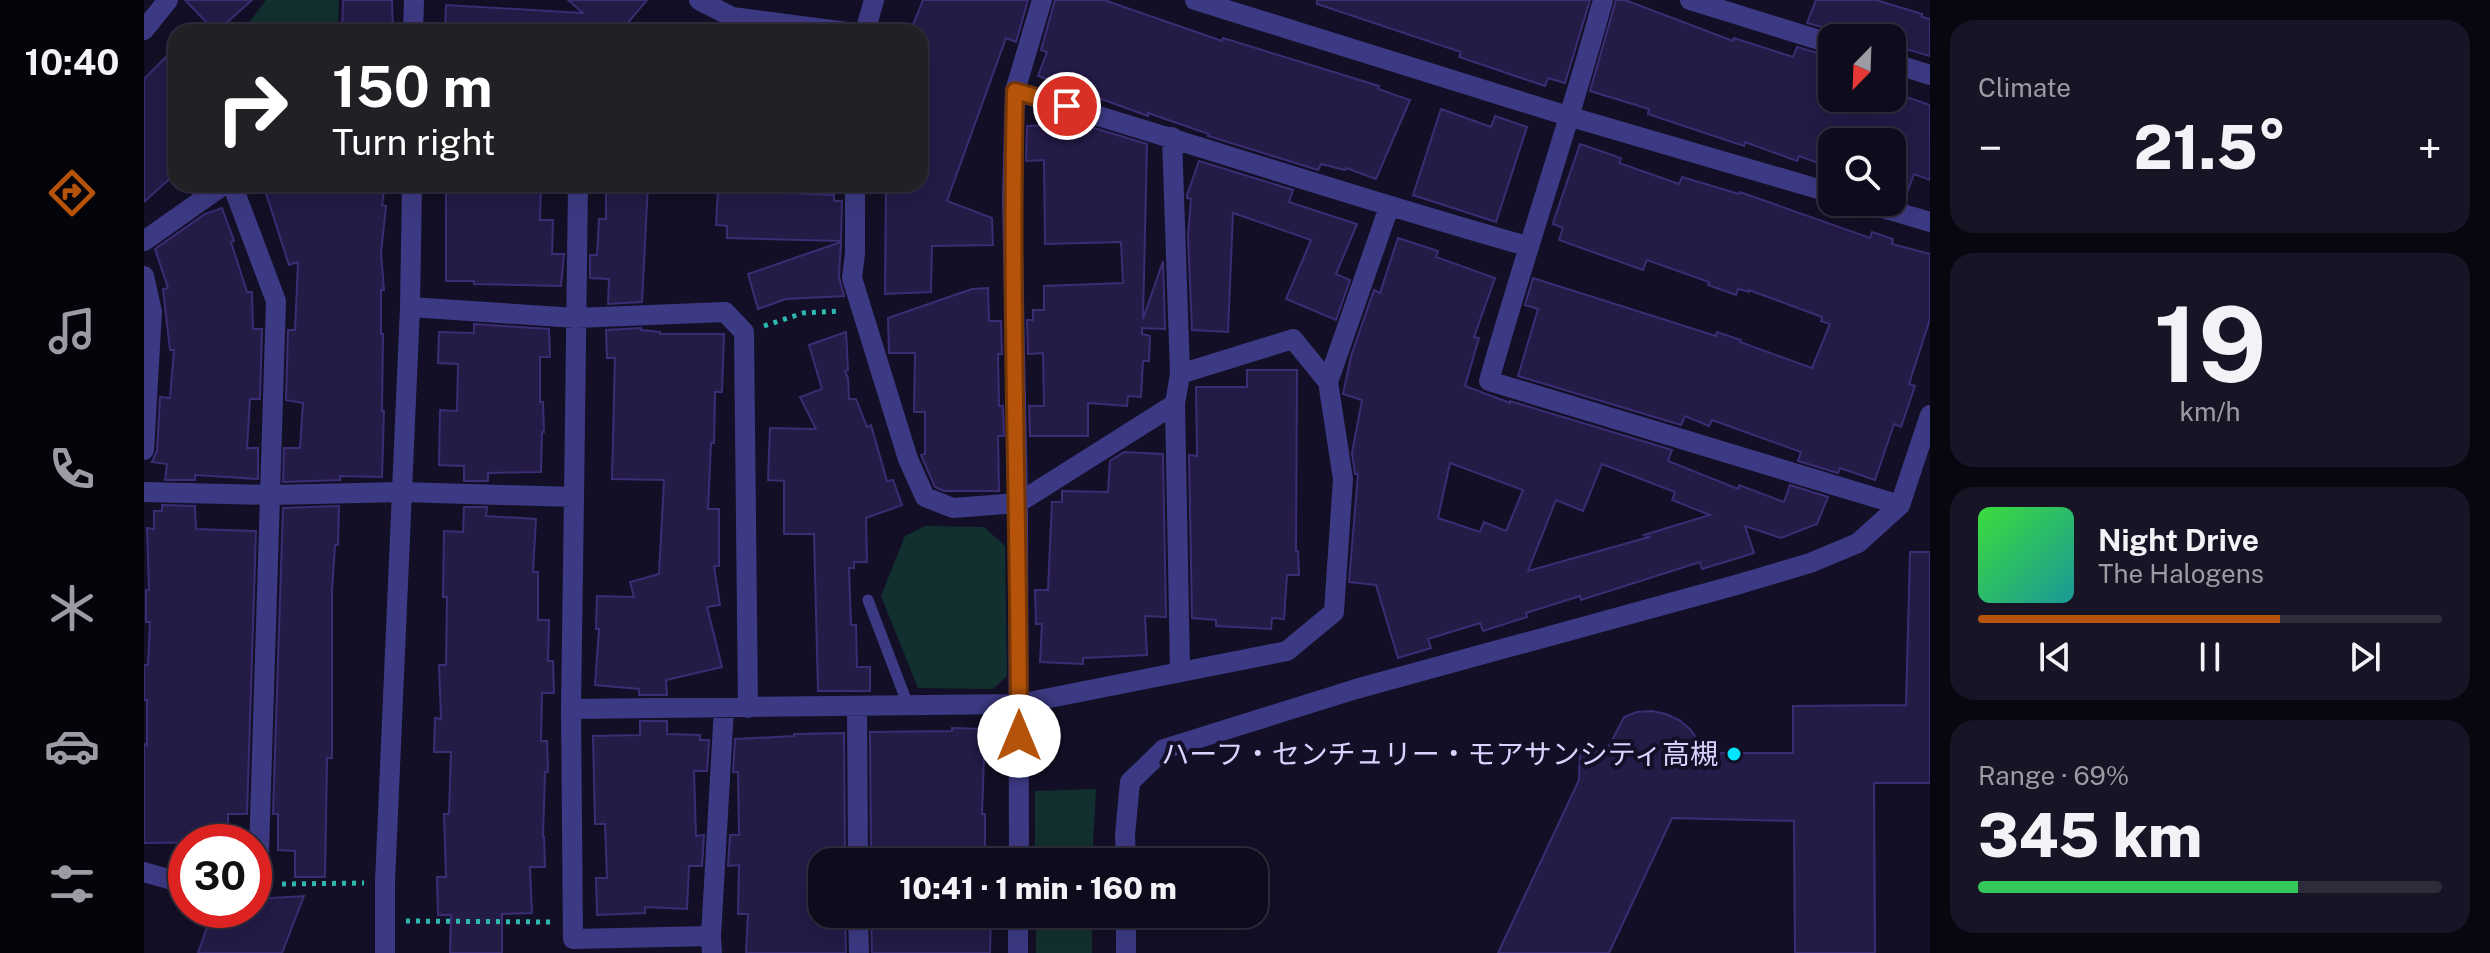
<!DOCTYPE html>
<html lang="en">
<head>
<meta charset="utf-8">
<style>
	:root { --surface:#0e0b1c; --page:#171425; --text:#f1f3f6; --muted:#9b9ba3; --line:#2e2b3b; --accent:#b45309 }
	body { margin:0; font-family:"Public Sans","Noto Sans JP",sans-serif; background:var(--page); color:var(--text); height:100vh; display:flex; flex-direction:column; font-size:30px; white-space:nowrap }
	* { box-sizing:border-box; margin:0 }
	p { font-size:26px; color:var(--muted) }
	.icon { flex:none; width:44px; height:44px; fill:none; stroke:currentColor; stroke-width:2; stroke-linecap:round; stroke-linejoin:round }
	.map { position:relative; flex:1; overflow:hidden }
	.drawer { display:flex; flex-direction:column; gap:20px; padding:20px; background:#08060f; width:560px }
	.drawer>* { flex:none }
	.guide { position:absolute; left:24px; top:24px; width:760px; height:168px; border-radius:24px; box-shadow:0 8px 32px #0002,0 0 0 2px var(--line); background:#202124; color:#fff; overflow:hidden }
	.needle { width:52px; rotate:203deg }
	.tools { position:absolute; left:1674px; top:24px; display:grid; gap:16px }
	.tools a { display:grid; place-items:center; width:88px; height:88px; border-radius:16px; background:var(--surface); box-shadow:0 8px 32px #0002,0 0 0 2px var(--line); font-size:40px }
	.speed { position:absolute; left:24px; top:824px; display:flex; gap:16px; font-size:40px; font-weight:700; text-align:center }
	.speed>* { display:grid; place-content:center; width:104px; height:104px; border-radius:50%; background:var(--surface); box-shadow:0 8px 32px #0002,0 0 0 2px var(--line); line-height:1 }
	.speed .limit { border:12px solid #d22; background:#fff; color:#111 }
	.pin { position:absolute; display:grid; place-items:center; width:68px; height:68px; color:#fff; margin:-34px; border:4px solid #fff; border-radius:50%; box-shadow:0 2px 8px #0007 }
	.me { position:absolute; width:88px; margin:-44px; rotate:0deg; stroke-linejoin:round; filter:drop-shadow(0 0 6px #0008) }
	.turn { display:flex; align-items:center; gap:28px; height:168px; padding:0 32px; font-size:36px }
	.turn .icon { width:104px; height:104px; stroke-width:2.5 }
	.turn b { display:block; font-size:56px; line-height:68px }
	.big { font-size:60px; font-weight:800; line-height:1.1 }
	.drawer .card { flex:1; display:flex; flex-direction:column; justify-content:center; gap:12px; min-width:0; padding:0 28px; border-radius:24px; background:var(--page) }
	.drawer .dial { align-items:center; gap:0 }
	.dial b { font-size:104px; line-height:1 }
	.song { display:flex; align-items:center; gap:24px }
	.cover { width:96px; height:96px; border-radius:12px; background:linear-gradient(135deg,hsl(120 70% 55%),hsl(180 70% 35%)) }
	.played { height:8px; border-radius:4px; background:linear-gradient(90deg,var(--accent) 65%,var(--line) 65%) }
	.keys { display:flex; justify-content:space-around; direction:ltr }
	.heat { display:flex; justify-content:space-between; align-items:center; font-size:44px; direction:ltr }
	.charge { height:12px; border-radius:6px; background:linear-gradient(90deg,#34c759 69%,var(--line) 0) }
	.trip { position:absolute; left:664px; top:848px; width:460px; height:80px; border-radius:24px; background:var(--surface); box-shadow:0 8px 32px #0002,0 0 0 2px var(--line); font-weight:800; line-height:80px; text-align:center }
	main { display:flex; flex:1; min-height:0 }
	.menu { display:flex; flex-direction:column; width:144px; justify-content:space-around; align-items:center; background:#06040b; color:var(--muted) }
	.menu .icon { width:56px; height:56px }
	.menu .active { color:var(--accent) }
	.menu b { font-size:36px; color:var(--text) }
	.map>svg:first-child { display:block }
	.green { fill:#12302f }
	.building { fill:#241b47; stroke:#3b2d73; stroke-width:2; fill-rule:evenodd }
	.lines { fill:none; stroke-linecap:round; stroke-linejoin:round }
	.path { stroke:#2fb8b0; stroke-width:5; stroke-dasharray:4 6; stroke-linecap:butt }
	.service { stroke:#3d3a85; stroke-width:11 }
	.minor { stroke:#3d3a85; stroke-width:20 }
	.tertiary { stroke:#3d3a85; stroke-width:20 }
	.route-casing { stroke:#753606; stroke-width:20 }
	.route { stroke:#b45309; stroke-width:14 }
	.poi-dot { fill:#00e5ff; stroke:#130f26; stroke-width:3 }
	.labels { text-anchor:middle; stroke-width:8; stroke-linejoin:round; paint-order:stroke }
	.poi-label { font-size:28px; fill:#d9d4ff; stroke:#130f26; text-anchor:end }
</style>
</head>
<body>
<main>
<nav class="menu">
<b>10:40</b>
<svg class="icon active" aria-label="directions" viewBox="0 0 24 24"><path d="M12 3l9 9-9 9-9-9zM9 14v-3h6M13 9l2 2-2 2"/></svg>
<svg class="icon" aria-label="music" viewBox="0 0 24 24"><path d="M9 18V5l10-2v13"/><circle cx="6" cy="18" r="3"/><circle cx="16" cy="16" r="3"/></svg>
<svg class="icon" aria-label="phone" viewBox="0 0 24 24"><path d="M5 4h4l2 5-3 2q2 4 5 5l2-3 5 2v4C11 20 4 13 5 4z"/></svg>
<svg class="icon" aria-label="climate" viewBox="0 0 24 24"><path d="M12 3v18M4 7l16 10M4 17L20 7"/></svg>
<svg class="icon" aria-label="car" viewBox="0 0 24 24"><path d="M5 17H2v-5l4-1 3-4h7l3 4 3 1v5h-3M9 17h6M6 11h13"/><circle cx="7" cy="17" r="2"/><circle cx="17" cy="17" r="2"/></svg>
<svg class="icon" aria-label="filters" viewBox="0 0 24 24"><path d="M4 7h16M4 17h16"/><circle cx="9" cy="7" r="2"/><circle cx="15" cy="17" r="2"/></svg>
</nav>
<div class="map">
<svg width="1786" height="953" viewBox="0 0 1786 953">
	<rect width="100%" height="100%" fill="#130f26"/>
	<!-- green -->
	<path class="green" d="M122,0H195L194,32H98Z
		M781,526L840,527L861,546L863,676L849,689L774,688L737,596L761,536Z
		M952,789L948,862H891V791Z
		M892,914H948V953H892Z"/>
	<!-- building -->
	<path class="building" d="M41,0H108L72,32Z
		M199,0H248L249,32H198Z
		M424,0H503L476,32H461L454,26V32H324V29L301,27L302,5L439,13Z
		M779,0H884L872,42L862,38L803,201L848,218L849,245L788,246L787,292L741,294L742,184H776V32H766Z
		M911,0H960L1078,41L1079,38L1235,86L1234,89L1266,100L1232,179L1202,168L1201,170L1177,164L1174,170L1064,136L1065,134L1004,113V116L894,76L903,52L897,50Z
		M1173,0H1446L1421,83L1404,78L1401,86L1315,57L1317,52L1173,4Z
		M1472,0H1481L1589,41L1590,38L1649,57L1653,47L1688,57V98H1748V92L1786,105V180L1770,174L1760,201L1748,197V142H1688V168L1655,156L1653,161L1601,142L1600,146L1504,114L1505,109L1446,91Z
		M1672,0H1732L1778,14V17L1786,19V56L1748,45V38L1714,36L1663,23Z
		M32,47V173L0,202V79Z
		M1297,109L1347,127L1351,116L1383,127L1352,222L1269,195Z
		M937,124L1003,144L999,319L1019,261L1021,329L998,328V334L1006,336L1005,361H999L997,397L984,396L983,406L944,403V436H886L885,406H900L899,353L884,354L883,320H889V310H900V286L979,283L977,242L901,244L900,160L882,161L883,126Z
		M1436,144L1477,158L1475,163L1535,184L1538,177L1595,194L1596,192L1726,238L1728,232L1749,239L1748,244L1786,254V319L1765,384L1771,386L1757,427L1750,424L1731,480L1696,468L1694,473L1654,461L1657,452L1568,420L1565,426L1541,416L1537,425L1374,376L1394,309L1381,305L1389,278L1572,336L1573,332L1597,340L1596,342L1668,368L1686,324L1677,321L1678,317L1605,290V292L1594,289L1592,295L1564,285L1565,282L1503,260L1499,270L1415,240L1419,228L1409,224L1410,220Z
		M1055,161L1149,190L1145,202L1213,224L1192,274L1206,280L1192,320L1142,299L1167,240L1089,213L1084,332L1048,330L1044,236L1047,199L1043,198V195Z
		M119,184H241L238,205L242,206L237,253L240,290H237V334H239L238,411H240L238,477L196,476V480L139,482L140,448H156L159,403L142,400L144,330H151L154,262L145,265Z
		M302,184H397L396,220H409L408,254H420L417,286L330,284V281H302Z
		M462,184H504L498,302L464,304L465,279L446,278V255H453L455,219H462Z
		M574,190L690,195V201H698L697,241L583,238V226L572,225Z
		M78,208L90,241L87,242L103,292H108L109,329H118L116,399H106L103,448H114V479L51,475V480H21L23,464L8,462L13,451L16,397L26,398L30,350H26L19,289L24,288L11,249L61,214Z
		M1254,238L1294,251L1292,257L1351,278L1330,337L1335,338L1321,386L1366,403V401L1528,450L1524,461L1594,489L1595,485L1640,502L1646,485L1684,497L1673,524L1637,538L1601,526L1610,553L1558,569L1556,562L1437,600L1436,596L1382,613L1383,617L1339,631L1336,623L1284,639L1287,648L1254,658L1232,585L1205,582L1214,474H1211L1208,453L1218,400L1199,394L1207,356L1230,290L1236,293ZM1306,463L1379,490L1362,531L1340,522L1336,532L1294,518ZM1458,464L1531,492L1528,500L1566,515L1500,535L1505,537L1384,571L1412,500L1439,511Z
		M697,242L695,277L700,296L642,299L614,309L604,274Z
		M844,288L845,321H857L858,354H854L855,406H859L860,436H854L855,491H800L791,487L777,455L781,454V412H770L771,353H745L744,318L828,289Z
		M330,324L405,329L406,357H396V402H399L400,432H398L397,472L344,473V481H320V466L295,465L296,410L313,411L314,364L294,363L295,332L330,333Z
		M497,328V330L516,332V334H580L578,392H571L570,443H567L564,509H575V566H570L576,605L563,607L578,667L522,680L523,695H495V689L451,685L455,629H452L453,596L490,597L486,582L515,574L520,480L468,479L471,358H463L462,330Z
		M702,332L704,370L701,371L704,378L705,399H712L723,427L727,425L743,481L749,480L758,505L722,518L723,562H710V568H705L707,625H712L713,667H726V691H674L670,534H640V481L624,480L626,428L672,429L656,397L678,389L665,345Z
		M1103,370H1153L1152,551H1154L1155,575H1143L1140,619L1128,618L1127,629L1072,626V620L1048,618L1045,455L1053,456L1052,387H1103Z
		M980,452L1019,454L1022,617L1001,616L1003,655L939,658V664L896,662L898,624H892L891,590H904L908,502H918V491L964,492L966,461Z
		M18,505L51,506L52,529L112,531L103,814H84V842L0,843V744L3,745V700H0V665H4L6,622H2V590H5L3,528L10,529V511H18Z
		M195,506L194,545H191L188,591V758H183L181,877H151V851L134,850V814H129L139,508Z
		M320,507H343L342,516L392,519L389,572H394V620H405L404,661H409L410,693H398L397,741H403L404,772H401L399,837H400L401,867H386L388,913L358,914V953H306L307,915H294L293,877H302L300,814H305L307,752H290L291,718L297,719L295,665H302L303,597H299L300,531L319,532Z
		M1766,552H1786V783H1730L1731,953H1651L1650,821L1528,818L1465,953H1354L1435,780L1436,751L1462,752L1480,717L1493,712L1508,711L1522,714L1535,720L1547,730L1561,753H1649V706L1762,705Z
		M496,721H523V734L556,735V740H565L563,771H550L552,836L560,835L558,866H545L543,909L501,907V913L453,915L452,878H463L461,824H451L449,736L496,735Z
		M808,728L841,729L838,814H841V862H727L726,732L808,731Z
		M700,733L701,862H678V914H701L702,953H602L604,914H594L595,865L584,866L586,835H595L594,772H589L591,739L650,736V734Z
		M160,896L138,953H54L69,910H110V899Z
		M727,914H847L846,953H728Z"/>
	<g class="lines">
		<!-- path -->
		<path class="path" d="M620,326L659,313L696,311
			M138,884L220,883
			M262,921L408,922"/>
		<!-- service -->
		<path class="service" d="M724,600L764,705"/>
		<!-- minor -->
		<path class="minor" d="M555,0L588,17L703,32
			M1051,0L1427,117L1688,193
			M1459,0C1424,128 1381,253 1345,381L1756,505
			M1546,0L1688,44
			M0,30L24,0
			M721,32L730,0
			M1748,63L1786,75
			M871,91C1042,141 1212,198 1383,246
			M1028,137L1036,374
			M88,184L132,301L114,884H110
			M711,184V253L708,278L764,459L781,497L809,508L874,503L1031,404L1036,374L1149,339L1184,382
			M1718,202L1786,222
			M0,241L81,184
			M0,276L8,312L0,450
			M266,307L432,318L581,312L600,332L604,708
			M1031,404L1036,671
			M0,492L126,495L258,492L430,497L427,709L429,939L567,936L568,953
			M430,497L434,184
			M713,706L714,862
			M427,709L875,704L1143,651L1190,612L1199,479L1184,382L1245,207
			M875,862L874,503L868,198L871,91L898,0
			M982,862L981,835L986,782L1020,749L1212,689L1592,585L1666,563L1714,543L1756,505L1786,415
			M0,872L42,884
			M714,914L715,953
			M982,914V953
			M567,936L580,708
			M874,953V914"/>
		<!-- tertiary -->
		<path class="tertiary" d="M269,32L270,0
			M241,953V882L266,307L268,184"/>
	</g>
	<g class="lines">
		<defs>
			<path id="route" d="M875,736C875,521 866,306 871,91L923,106"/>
		</defs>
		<!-- route casing -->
		<use href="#route" class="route-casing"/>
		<!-- route -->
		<use href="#route" class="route"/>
	</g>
	<!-- markers -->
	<circle class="poi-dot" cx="1590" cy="754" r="8"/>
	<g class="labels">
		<!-- poi labels -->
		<g class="poi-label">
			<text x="1574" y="764">ハーフ・センチュリー・モアサンシティ高槻</text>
		</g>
	</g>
</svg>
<div class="tools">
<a><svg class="needle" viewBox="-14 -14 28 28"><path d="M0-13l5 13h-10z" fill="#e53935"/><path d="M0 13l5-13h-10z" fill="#9b9ba3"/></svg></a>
<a><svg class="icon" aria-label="search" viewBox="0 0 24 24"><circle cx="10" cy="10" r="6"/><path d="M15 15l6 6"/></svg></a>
</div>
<div class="speed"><div class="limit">30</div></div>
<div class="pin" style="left:923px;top:106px;background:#d93025"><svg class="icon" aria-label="arrive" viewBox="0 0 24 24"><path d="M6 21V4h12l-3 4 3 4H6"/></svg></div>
<svg class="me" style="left:875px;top:736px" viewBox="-20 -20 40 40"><circle r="19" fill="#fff"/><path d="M0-13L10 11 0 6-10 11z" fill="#b45309"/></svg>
<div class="trip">10:41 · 1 min · 160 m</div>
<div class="guide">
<div class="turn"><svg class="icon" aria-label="right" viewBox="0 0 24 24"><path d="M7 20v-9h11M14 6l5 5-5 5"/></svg><div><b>150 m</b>Turn right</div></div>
</div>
</div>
<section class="drawer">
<div class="card"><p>Climate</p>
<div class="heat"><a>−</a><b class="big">21.5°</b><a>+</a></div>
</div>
<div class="card dial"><b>19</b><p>km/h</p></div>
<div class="card">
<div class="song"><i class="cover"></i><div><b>Night Drive</b><p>The Halogens</p></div></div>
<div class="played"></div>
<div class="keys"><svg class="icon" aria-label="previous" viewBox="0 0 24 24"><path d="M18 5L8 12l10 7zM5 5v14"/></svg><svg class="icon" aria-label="pause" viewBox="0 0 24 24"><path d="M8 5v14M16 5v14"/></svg><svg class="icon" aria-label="next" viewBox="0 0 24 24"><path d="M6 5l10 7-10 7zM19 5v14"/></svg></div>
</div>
<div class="card"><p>Range · 69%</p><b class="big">345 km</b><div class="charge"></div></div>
</section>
</main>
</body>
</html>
